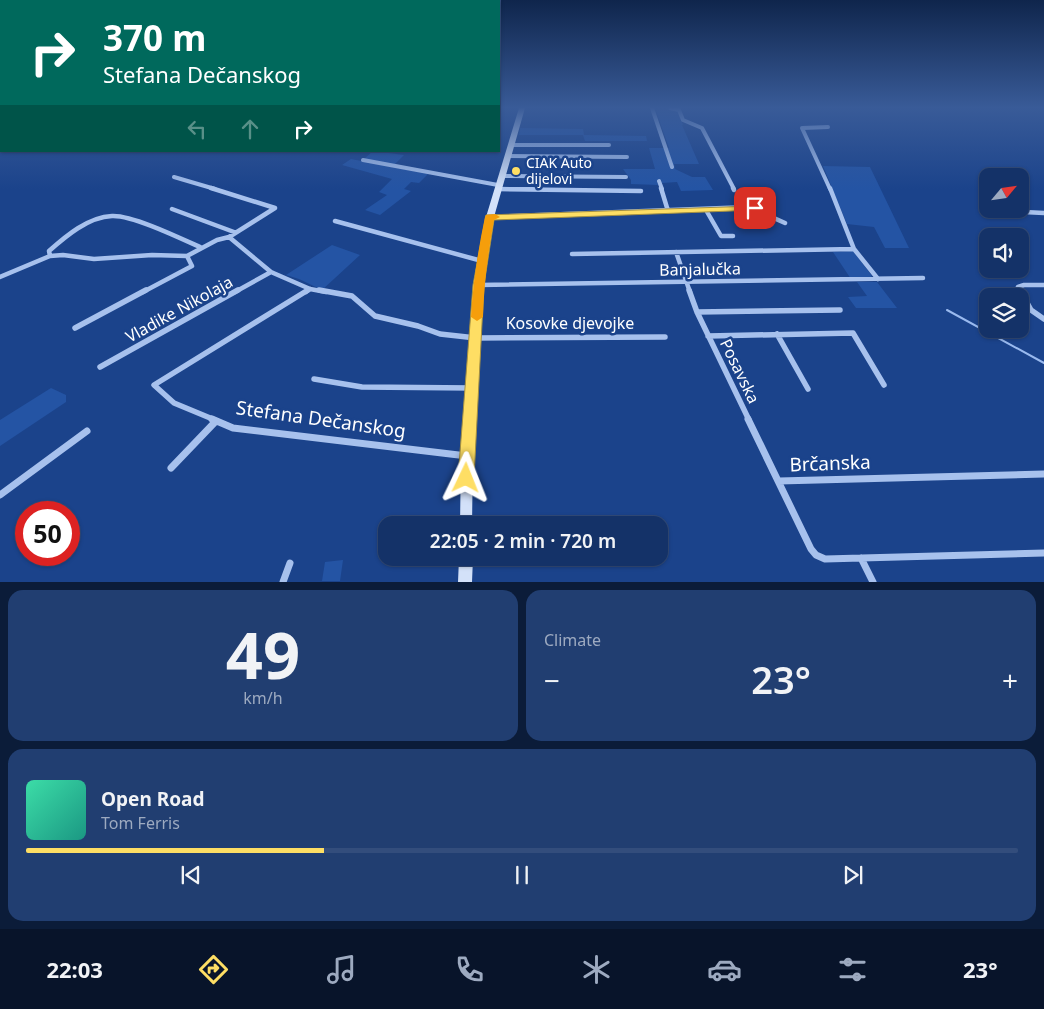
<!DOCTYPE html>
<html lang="en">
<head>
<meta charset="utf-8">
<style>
	:root { --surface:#143268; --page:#213e71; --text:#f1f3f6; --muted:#9daac0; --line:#334d7c; --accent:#fede64 }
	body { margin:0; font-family:"Noto Sans",sans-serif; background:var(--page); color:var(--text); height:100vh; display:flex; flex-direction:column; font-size:19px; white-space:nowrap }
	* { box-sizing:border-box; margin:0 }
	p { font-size:16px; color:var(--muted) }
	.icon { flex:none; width:28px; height:28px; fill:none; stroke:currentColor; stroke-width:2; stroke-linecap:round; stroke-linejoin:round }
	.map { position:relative; height:582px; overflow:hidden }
	.sheet { display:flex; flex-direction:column; gap:8px; padding:8px; background:#0b1c39; flex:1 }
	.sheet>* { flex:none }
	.hud { position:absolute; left:0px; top:0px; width:500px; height:152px; box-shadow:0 1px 4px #0004,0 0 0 1px var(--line); background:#00695c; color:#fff; overflow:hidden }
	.needle { width:32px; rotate:61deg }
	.fabs { position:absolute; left:979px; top:168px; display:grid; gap:10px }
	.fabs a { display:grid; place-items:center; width:50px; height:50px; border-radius:10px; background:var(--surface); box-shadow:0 1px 4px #0004,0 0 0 1px var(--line); font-size:25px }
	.speed { position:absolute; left:15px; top:501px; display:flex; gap:10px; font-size:25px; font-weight:700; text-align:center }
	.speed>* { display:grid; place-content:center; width:65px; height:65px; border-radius:50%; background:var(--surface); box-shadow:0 1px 4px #0004,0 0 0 1px var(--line); line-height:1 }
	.speed .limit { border:8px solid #d22; background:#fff; color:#111 }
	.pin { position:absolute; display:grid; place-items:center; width:42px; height:42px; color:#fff; margin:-21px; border-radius:10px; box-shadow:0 2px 8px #0006 }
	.me { position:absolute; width:55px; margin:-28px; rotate:2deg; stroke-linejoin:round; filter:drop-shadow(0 0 4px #0008) }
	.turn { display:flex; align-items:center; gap:18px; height:105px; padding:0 20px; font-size:22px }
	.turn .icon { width:65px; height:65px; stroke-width:2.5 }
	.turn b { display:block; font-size:35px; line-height:42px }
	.lanes { display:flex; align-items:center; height:48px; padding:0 20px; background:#0003; justify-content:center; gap:25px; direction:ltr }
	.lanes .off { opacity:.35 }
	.big { font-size:38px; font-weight:600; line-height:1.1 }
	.sheet .tile { flex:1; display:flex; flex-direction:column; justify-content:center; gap:8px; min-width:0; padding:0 18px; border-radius:15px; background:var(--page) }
	.sheet .dial { align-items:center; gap:0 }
	.dial b { font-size:65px; line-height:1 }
	.song { display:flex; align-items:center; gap:15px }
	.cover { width:60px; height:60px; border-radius:8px; background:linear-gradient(135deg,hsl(160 70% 55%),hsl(170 70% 35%)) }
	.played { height:5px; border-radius:2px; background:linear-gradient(90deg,var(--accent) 30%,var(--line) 30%) }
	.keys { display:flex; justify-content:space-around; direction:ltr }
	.heat { display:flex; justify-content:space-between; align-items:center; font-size:28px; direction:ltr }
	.sheet .tiles { flex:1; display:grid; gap:8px; grid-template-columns:1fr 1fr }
	.tile:last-child { grid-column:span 2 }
	.trip { position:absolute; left:378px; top:516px; width:290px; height:50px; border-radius:15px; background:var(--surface); box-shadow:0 1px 4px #0004,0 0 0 1px var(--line); font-weight:600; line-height:50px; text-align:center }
	.menu { display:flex; height:80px; justify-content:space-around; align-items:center; background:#08142a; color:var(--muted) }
	.menu .icon { width:35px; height:35px }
	.menu .current { color:var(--accent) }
	.menu b { font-size:22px; color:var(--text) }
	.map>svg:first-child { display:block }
	.green { fill:#2454a4 }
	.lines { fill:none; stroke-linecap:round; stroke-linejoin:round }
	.stream { stroke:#9abaef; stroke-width:2 }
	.street-far3 { stroke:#a7c1ed; stroke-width:4 }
	.street-far2 { stroke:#a7c1ed; stroke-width:4.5 }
	.street-far1 { stroke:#a7c1ed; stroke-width:5.5 }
	.street { stroke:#a7c1ed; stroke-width:7 }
	.secondary { fill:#d3e1f9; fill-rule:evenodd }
	.route { fill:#fede64; stroke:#a59041 }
	.slow { fill:#f59e0b }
	.poi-dot { fill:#fede64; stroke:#1b438b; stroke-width:2 }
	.labels { text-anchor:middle; stroke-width:5; stroke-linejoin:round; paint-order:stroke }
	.far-poi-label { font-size:14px; fill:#fff; stroke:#1b438b; text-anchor:start }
	.street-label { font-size:16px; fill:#fff; stroke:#1b438b }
	.near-street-label { font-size:19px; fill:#fff; stroke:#1b438b }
</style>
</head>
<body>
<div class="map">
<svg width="1044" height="582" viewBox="0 0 1044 582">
	<rect width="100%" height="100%" fill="#1b438b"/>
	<!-- green -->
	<path class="green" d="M655,108H670L678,111L683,125H682L699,164H674L675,169L692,177H705L713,190L681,191L677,182L662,183L661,180H657L658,185L631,184V180L623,169H655L649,148H669Z
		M520,128L583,129L584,135L646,136L647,141H585L583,135H519Z
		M373,151L404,155L394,165L364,159Z
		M351,159L428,174L419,183L411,182L404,189L411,191L380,215L365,210L387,195L379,192L392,179L342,165Z
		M823,166L870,167L909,248H885L874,227L847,224Z
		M332,245L360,255L322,290L299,279L286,275Z
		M853,251L872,276L870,278L851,279L833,252Z
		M857,282H877L897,308H856L848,297L867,296Z
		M51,388L66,395V402L0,446V420Z
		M343,560L340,581H322L325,562Z"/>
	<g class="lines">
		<!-- stream -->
		<path class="stream" d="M947,310L1044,363"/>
		<!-- street-far3 -->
		<path class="street-far3" d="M652,108L672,167
			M670,108L679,110L683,120L702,128L734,189
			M828,127L802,128L830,189
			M511,145H609
			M508,156L627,157
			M363,160L498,185
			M501,176L626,177
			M174,177L215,189
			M659,181L662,189
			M498,189H533"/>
		<!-- street-far2 -->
		<path class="street-far2" d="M211,188L275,208L229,237L271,272L310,289L326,292
			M661,188L668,211
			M733,188L734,190
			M830,188L854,249L878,279
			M498,189L641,191
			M172,209L234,232
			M706,210L721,236H733
			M1024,212L1044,213
			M490,217L749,207L785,223
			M335,221L482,261
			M676,252L690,292
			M572,254L854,249
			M50,256L49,251C66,236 88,217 112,216C133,215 182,239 202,248
			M187,256L217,240L229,237
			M0,277L50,256L63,255L94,259L152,255L187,256L192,266L143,292
			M479,285L923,278
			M235,292L271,272
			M306,292L310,289
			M1021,292L1018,287L1024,285H1044"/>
		<!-- street-far1 -->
		<path class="street-far1" d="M319,290L352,296L375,316L418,326L440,334L476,338L665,337
			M689,290L697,312L749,420
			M1020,290L1031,310L1044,319
			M697,312L840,310
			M75,328L146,290
			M777,334L808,389
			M708,336L853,333L884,385
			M100,367L238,290
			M314,379L362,387L472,388
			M215,420L174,403L154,385L308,290"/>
		<!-- street -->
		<path class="street" d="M212,419L233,428L467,456
			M748,419L811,549L816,555L825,559L1044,553
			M171,468L216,421
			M779,481L1044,474
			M0,495L87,431
			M861,558L873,582
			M283,582L290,563"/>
		<!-- secondary -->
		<path class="secondary" d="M519,108H525L494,217L485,268L473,456L472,525H460L461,456L477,268L486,217Z
			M459,558H473L472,582H458Z"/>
	</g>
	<!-- sky -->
	<linearGradient id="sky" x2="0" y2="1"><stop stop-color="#0f254c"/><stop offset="0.57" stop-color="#395b98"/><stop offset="1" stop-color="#395b98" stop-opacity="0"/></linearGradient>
	<rect width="1044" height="189" fill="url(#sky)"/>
	<!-- route -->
	<path class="route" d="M755,206H758V210L494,220L484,285L474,478L472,483L466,485L461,483L458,478L473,285L486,215Z"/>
	<!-- slow -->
	<path class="slow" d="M495,214L500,217L494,220C488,252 484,284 483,317L477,321L471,317C473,283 478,250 485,217L486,215Z"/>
	<!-- markers -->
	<circle class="poi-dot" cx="516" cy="171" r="5"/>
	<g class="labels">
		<!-- far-poi labels -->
		<g class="far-poi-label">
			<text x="526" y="168">CIAK Auto<tspan x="526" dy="16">dijelovi</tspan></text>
		</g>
		<!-- street labels -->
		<g class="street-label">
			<text transform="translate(700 269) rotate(-1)" y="6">Banjalučka</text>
			<text transform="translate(179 309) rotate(-29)" y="6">Vladike Nikolaja</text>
			<text x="570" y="329">Kosovke djevojke</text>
			<text transform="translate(740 371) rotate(64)" y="6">Posavska</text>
		</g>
		<!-- near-street labels -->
		<g class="near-street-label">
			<text transform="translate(321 419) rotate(8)" y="7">Stefana Dečanskog</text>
			<text transform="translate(830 463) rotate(-2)" y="7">Brčanska</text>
		</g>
	</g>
</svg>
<div class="fabs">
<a><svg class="needle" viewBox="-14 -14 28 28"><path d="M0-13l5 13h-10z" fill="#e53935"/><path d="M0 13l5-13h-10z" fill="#9daac0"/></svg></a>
<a><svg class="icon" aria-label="sound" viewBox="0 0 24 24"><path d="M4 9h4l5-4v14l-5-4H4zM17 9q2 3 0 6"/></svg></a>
<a><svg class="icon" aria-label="layers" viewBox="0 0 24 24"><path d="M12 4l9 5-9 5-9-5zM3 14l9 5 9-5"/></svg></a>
</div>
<div class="speed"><div class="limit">50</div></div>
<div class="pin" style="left:755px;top:208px;background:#d93025"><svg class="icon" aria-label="arrive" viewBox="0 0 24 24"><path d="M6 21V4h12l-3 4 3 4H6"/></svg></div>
<svg class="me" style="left:466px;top:478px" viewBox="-20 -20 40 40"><path d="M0-17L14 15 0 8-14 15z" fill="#fede64" stroke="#fff" stroke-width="4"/></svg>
<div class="trip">22:05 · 2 min · 720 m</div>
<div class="hud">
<div class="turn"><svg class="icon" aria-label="right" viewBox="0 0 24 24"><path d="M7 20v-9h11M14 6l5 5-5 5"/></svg><div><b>370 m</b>Stefana Dečanskog</div></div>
<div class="lanes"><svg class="icon off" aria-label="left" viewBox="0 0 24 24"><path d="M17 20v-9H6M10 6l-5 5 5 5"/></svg><svg class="icon off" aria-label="ahead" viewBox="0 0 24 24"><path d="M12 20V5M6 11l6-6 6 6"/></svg><svg class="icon" aria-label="right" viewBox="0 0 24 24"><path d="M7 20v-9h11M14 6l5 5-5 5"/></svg></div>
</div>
</div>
<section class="sheet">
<div class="tiles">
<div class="tile dial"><b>49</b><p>km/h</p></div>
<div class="tile"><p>Climate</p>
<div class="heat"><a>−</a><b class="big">23°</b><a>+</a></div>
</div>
<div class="tile">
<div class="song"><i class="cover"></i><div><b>Open Road</b><p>Tom Ferris</p></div></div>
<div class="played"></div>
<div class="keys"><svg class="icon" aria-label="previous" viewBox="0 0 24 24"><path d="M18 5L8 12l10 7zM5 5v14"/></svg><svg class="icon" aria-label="pause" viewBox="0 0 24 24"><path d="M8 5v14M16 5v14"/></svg><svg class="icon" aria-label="next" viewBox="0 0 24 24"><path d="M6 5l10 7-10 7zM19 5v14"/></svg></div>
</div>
</div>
</section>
<nav class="menu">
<b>22:03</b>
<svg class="icon current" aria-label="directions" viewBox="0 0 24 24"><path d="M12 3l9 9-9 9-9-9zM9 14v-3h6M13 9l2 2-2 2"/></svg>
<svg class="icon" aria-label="music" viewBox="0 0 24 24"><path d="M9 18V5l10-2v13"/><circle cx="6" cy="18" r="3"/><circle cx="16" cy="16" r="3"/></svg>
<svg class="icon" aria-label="phone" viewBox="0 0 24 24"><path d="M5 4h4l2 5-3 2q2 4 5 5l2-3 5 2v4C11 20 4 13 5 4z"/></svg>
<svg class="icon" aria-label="climate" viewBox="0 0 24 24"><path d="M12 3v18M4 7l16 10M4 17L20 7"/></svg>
<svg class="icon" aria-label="car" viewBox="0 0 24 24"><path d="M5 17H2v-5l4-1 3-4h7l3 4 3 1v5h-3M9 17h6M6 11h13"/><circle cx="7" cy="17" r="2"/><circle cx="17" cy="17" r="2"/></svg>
<svg class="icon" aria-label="filters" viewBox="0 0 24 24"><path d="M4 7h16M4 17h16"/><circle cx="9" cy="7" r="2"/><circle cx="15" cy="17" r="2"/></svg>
<b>23°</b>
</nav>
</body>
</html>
